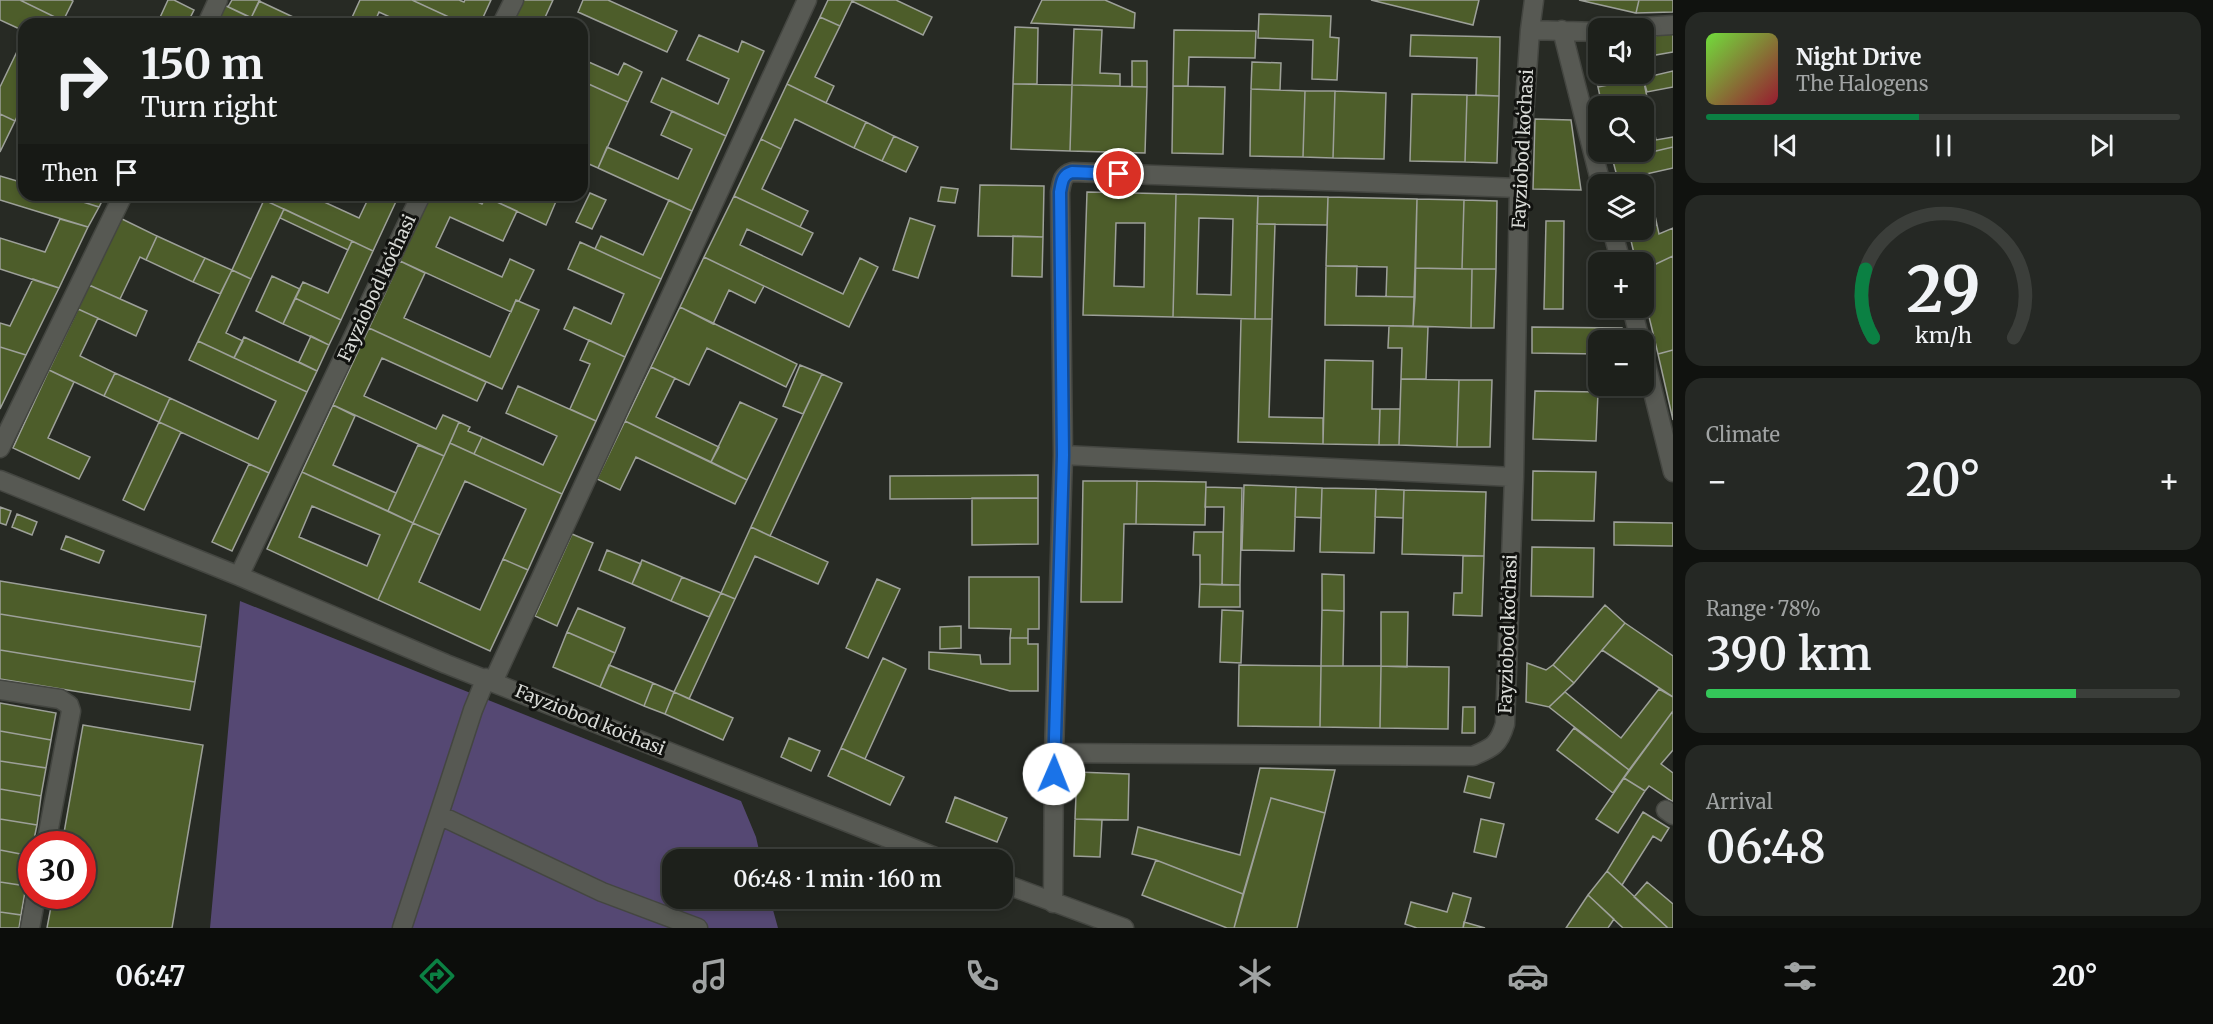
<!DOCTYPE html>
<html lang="en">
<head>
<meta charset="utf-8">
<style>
	:root { --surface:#1d201b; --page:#252824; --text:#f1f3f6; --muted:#a0a3a3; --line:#3b3e3a; --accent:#0b8043 }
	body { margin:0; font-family:Merriweather,serif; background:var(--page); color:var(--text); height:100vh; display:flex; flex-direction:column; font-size:22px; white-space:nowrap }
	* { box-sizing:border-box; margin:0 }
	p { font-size:20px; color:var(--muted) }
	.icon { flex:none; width:33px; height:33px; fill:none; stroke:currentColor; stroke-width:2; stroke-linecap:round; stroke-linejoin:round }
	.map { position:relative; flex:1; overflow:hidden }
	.sheet { display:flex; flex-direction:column; gap:12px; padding:12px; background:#10120f; width:540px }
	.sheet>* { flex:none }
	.banner { position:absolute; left:18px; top:18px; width:570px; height:183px; border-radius:18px; box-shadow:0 3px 9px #0003,0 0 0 2px var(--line); background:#1d201b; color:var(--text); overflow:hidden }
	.tools { position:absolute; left:1588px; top:18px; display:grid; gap:12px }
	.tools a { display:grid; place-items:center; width:66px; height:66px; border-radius:12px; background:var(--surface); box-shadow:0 3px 9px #0003,0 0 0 2px var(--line); font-size:30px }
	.speed { position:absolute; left:18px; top:831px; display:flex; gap:12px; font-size:30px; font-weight:700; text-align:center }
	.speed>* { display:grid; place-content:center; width:78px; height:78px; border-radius:50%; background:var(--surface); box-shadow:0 3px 9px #0003,0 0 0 2px var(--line); line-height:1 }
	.speed .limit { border:9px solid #d22; background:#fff; color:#111 }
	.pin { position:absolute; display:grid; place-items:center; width:51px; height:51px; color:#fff; margin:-26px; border:3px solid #fff; border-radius:50%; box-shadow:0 2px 6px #0007 }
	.me { position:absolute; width:66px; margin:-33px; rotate:1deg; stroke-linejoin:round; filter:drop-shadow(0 0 4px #0008) }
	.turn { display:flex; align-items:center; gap:21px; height:126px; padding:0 24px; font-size:27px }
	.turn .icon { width:78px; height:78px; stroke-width:2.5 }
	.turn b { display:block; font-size:42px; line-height:51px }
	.then { display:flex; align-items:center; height:57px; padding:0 24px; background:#0003; gap:12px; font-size:22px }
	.big { font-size:45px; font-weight:600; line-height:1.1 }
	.sheet .card { flex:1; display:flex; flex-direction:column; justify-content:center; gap:9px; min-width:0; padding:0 21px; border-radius:18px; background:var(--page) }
	.sheet .dial { align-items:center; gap:0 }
	.dial svg { height:156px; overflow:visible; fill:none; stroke:var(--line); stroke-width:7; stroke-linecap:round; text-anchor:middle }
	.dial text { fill:var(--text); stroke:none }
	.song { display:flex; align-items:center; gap:18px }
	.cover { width:72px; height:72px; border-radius:9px; background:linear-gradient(135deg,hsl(100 70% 55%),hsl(350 70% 35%)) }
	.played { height:6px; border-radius:3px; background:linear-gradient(90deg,var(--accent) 45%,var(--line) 45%) }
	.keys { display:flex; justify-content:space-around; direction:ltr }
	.heat { display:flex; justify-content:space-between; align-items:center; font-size:33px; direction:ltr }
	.charge { height:9px; border-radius:4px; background:linear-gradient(90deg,#34c759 78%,var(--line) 0) }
	.trip { position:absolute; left:662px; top:849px; width:351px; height:60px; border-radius:18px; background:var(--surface); box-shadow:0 3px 9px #0003,0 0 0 2px var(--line); font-weight:600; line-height:60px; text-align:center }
	.dock { display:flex; height:96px; justify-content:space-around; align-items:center; background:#0c0d0b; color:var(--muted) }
	.dock .icon { width:42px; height:42px }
	.dock .active { color:var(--accent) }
	.dock b { font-size:27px; color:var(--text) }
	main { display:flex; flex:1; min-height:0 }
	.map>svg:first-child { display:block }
	.green { fill:#554873 }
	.building { fill:#4d5d2a; stroke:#9da099; stroke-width:1.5; fill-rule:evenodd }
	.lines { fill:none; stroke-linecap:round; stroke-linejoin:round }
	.minor-casing { stroke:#444641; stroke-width:21 }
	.minor { stroke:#575953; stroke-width:18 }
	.route-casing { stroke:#114b97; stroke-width:15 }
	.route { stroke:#1a73e8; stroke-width:10 }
	.labels { text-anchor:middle; stroke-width:6; stroke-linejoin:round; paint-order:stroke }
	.street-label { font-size:18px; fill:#d8dad6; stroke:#11120f }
</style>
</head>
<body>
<main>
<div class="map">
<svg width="1673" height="928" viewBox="0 0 1673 928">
	<rect width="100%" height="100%" fill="#272a24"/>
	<!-- green -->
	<path class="green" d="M240,601L741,801L756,837L761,859L672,860V898L770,899L778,928H210Z"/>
	<!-- building -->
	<path class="building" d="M0,0H20L63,21L61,24H24V31L0,20Z
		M20,0H71L73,1L63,21Z
		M168,0H174L194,10L187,24H157Z
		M232,0H260L251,18L228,7Z
		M360,0H412L464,24H405L379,12L374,24H349Z
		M412,0H459L464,2L465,0H491L480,24H464Z
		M522,0H553L542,24H511Z
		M583,0H608L677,31L667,52L578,12Z
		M828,0H896L932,17L923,35L852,1L840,26L820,17Z
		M1042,0H1105L1135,13L1134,28L1031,23Z
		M1371,0H1479L1473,25Z
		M1579,0H1639L1636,13Z
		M1639,0H1673V12L1636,13Z
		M259,1L308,24H265L251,18Z
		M222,4L265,24H229L215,18Z
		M1259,14L1331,16L1330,37L1339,38L1337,80L1312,79L1313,40L1258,38Z
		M820,17L840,26L815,77L834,86L826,103L787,84Z
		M1015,27L1038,28L1037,84H1013Z
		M1074,29L1102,30L1100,73L1120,74V86L1072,85Z
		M1174,30L1256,31L1255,58L1189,57L1188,86H1173Z
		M1673,32V52L1644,57V38Z
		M699,35L738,52L742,41L764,51L726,136L651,102L662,78L718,104L729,79L687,60Z
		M1411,35L1500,37L1499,96L1476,95L1477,58L1410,56Z
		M24,37V102L15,121L0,114V87Z
		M1599,47V74H1618L1620,82L1598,87L1590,49Z
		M582,59L618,75L624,63L642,72L628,102L582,81Z
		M1132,61H1147V87H1132Z
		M1252,62L1281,63L1280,90L1251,89Z
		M1673,71V87L1647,92L1643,78Z
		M1643,78L1656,140L1673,137V147L1613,161L1611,152H1644V106H1602L1598,87Z
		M582,81L628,102L598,168L582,161V119L587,108L582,106Z
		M787,84L866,122L854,148L795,119L781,149L761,139Z
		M1013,84L1072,85L1070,151L1011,149Z
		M1072,85L1147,87L1145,153L1070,151Z
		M1173,86L1225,87L1223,154L1172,153Z
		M1251,89L1305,91L1303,157L1250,156Z
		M1305,91H1335L1333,158L1303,157Z
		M1335,91L1386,93L1384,159L1333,158Z
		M1412,94L1467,95L1465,162L1410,161Z
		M1467,95L1499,96L1497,163L1465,162Z
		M672,111L726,136L692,211L598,168L607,147L678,179L692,149L661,135Z
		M0,114L15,121L0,152Z
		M1535,119L1571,120L1581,190L1533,189Z
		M866,122L894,136L882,161L854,148Z
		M894,136L918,147L906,172L882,161Z
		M761,139L781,149L762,189L808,211L800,227L734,196Z
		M1673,147V168L1646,174L1657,225L1644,228V184H1619L1613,161Z
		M0,176L24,183V195H61L99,207L88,227L0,200Z
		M980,185L1044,186L1043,237L978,236Z
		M941,187L958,189L955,203L938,201Z
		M1087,192L1176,194L1173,317L1083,315ZM1116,223H1145L1144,287L1114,286Z
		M590,193L606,200L592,229L576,222Z
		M1176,194L1258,196L1255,319L1173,317ZM1199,218L1233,219L1231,295L1197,294Z
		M61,195H105L99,207Z
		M267,195H309L359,218L370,195H399L373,251L264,200Z
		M430,195H462L482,204L486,197L517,211L503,241L450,217L436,247L502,277L510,259L534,270L519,301L516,300L511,312L400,261Z
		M462,195H487L482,204Z
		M487,195H548L557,199L546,225L486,197Z
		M734,196L813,233L802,255L747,229L740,245L843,294L860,258L878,267L849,327L704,257Z
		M1258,196L1328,197L1327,225L1257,224Z
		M1328,197L1417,199L1415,297H1386L1387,267L1326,266Z
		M1417,199L1464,200L1462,269L1415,268Z
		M264,200L284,209L251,279L232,270Z
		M669,200L692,211L661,279L595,249L601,236L643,255Z
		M1464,200L1497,201L1496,269H1462Z
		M284,209L352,241L348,250L280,218Z
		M120,218L157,236L146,260L140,257L120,299L89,285Z
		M910,218L935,226L918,278L893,270Z
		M60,219L88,227L59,288L0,269V238L45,252Z
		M1546,221H1564L1563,309H1544Z
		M1257,224H1275L1272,319H1255Z
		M1657,225L1659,234L1673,228V256L1656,264L1644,266V262H1636L1629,232Z
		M157,236L205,258L193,282L146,260Z
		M1013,236L1043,237L1042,277L1012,276Z
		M352,241L373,251L341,320L295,298L303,282L328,293Z
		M580,242L661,279L625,357L564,329L574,307L611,324L624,294L568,269Z
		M1673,256V350L1658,354L1644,296V266L1656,264Z
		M704,257L764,286L755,303L729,290L713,324L680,307Z
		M205,258L232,270L220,294L193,282Z
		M400,261L425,273L404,318L490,357L516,300L539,310L502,389L369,328Z
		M1326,266H1357L1356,296L1415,297L1413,326L1325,325Z
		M1415,268L1472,269L1471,328L1413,326Z
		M1472,269H1496L1494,328H1471Z
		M232,270L251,279L226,333L243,341L234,358L198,341Z
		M272,276L300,289L283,324L256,311Z
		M33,279L59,288L26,355L0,347V323L10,326Z
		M89,285L147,311L136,336L78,309Z
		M295,298L341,320L329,345L283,324Z
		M680,307L797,364L786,387L707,348L689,385L651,367Z
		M78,309L98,318L80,356L115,373L104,396L49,370Z
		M1241,319H1272L1269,417L1323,418V444L1238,442Z
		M1389,326L1428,327L1426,379H1401L1402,348H1388Z
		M1532,327L1622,328V340H1599V354L1532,353Z
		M369,328L486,382L477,401L382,358L364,396L436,429L443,415L459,422L444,456L333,405Z
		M311,336L329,345L317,371L299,362Z
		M244,337L317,371L307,392L234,358Z
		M589,340L625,357L596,421L570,409L590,364L580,360Z
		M198,341L307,392L269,473L159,422L170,398L258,439L276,401L189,360Z
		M0,347L26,355L0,409Z
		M1673,350V420L1658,354Z
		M1325,360L1373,361L1372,409H1380L1379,445L1323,444Z
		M800,365L822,374L803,414L783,406Z
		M651,367L675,378L656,417L719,447L711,462L625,421Z
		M49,370L74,382L48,438L90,457L79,479L13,448Z
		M115,373L170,398L159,422L104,396Z
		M822,374L842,383L770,536L751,527Z
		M1401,379L1459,380L1457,447L1399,445Z
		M1459,380H1492L1490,447H1457Z
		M518,386L596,421L562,494L474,454L482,437L543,465L557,436L506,413Z
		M1535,391L1598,392L1596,441L1533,439Z
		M740,402L777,419L747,480L711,462Z
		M333,405L355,416L333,465L396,493L388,511L302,472Z
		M1380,409H1400L1399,445H1379Z
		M625,421L747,480L735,504L636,457L620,490L597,479Z
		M159,422L181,432L144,510L123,500Z
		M459,422L470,427L468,431L482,437L474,454L450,443Z
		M450,443L562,494L528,570L503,559L526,509L465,481L440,535L413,523Z
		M418,445L444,456L413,523L388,511Z
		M249,464L269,473L232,551L212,542Z
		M1533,471L1596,472L1594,521L1532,520Z
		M302,472L413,523L378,600L267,549ZM312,506L380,535L367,566L299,537Z
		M1038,475V498L890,499V476Z
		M1083,481H1137L1136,524H1124L1122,602H1081Z
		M1137,481L1206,482L1205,525L1136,524Z
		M1244,485L1296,487L1294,551L1242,550Z
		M1206,487L1242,488L1240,585H1222L1224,507H1205Z
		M1296,487L1322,488L1321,518L1295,517Z
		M1322,488L1376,489L1374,553L1320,552Z
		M1376,489L1404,490L1403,518L1375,517Z
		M1404,490L1486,492L1484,556L1402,554Z
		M972,498H1038V544L972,545Z
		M0,507L11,511L6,525L0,523Z
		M17,514L37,522L32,535L12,527Z
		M1614,522L1673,523V546L1614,545Z
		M413,523L440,535L419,582L480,610L503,559L528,570L490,651L378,600Z
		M751,527L828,562L818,584L755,556L735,599L721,593Z
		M1194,532H1223L1222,585L1200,584V555H1193Z
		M572,534L593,543L557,626L535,616Z
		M66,536L104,551L99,563L61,549Z
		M1532,547L1594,548L1593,597L1531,596Z
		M607,550L641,564L632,584L599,570Z
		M1463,556H1484L1482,616L1453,615L1454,593H1462Z
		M642,560L682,577L671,601L632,584Z
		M1322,574L1344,575V611L1322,610Z
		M682,577L721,593L709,617L671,601Z
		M969,577H1039V629H1028V638H1010L1011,629L969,628Z
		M877,579L900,589L868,658L846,648Z
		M0,581L206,615L201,647L0,614Z
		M1200,584L1240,585V607H1199Z
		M721,593L735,599L689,699L674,692Z
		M1605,605L1625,623L1574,683L1553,665Z
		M578,608L625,628L615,653L567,632Z
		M1222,610L1243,611L1241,663L1220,662Z
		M1322,610L1344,611L1343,666H1321Z
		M1381,612H1408L1407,667L1381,666Z
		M0,614L201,647L195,682L0,650Z
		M1625,623L1673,656V697L1602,650Z
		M961,626V648L940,649V627Z
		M567,632L615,653L600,687L553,667Z
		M1010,638H1028V644H1038V691H1010L929,669V652L980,655L981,664H1010Z
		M0,650L195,682L190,710L0,679Z
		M883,658L906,669L865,759L841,748Z
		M1527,663L1546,670L1553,665L1574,683L1549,707L1526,702Z
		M609,665L653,683L644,706L600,687Z
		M1239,665L1321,666L1320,727L1238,726Z
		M1321,666H1381L1380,728L1320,727Z
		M1381,666L1449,667L1448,729L1380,728Z
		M653,683L674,692L665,714L644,706Z
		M1659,689L1673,697V711L1629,770L1549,707L1565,692L1621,738Z
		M674,692L733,718L723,740L665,714Z
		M0,703L56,713L51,740L0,731Z
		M1463,707H1475V733H1462Z
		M1673,711V750L1661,764L1673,773V802L1649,786L1645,791L1624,778Z
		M83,725L203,745L172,928H47L53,896H82V844H62Z
		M1574,728L1629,770L1613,793L1557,750Z
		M0,731L51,740L46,768L0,761Z
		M789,738L820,751L811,771L781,757Z
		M841,748L904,777L890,805L828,776Z
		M0,761L46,768L41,796L0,789Z
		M1260,768L1335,770L1325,813L1271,798L1243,894L1156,860L1132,854L1138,827L1240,855Z
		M1077,772L1129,774L1128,820L1075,819Z
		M1468,776L1494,783L1490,798L1464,792Z
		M1624,778L1645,791L1618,833L1596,819Z
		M0,789L41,796L37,825L0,819Z
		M955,797L1007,818L997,842L946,822Z
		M1271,798L1325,813L1297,928H1234Z
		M1643,812L1669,828L1661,841L1653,836L1622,885L1607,871Z
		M0,819L37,825L33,844H32L31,856L0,850Z
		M1075,819L1102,820L1100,857L1074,856Z
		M1481,819L1504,824L1496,857L1474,852Z
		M0,850L31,856L26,886L0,882Z
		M1156,860L1243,894L1234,928H1227L1142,895Z
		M1607,871L1622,885L1668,928H1623L1588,895Z
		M0,882L26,886L21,915L0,912Z
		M1647,882L1673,904V928H1668L1634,897Z
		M1453,893L1471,898L1463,928H1417L1405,924L1411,902L1447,912Z
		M1588,895L1614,919L1608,928H1566Z
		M0,912L21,915L19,928H0Z
		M1464,922L1485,928H1463Z"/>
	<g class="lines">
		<defs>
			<path id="minor" d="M207,24L218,0
				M502,24L514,0
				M1626,28L1673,25
				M1530,30L1599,32
				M1562,30L1601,184
				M1612,230L1621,262
				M1632,308L1640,340
				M1644,356L1673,472
				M0,448L123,195
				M1063,455L1514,477
				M0,480L239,576L446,664L943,860
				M239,576L421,195
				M493,682L807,0
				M0,690L60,699L69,705L71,711L46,844
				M1054,753L1063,455L1060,192C1062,182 1062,175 1072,172L1519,188
				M1666,810L1673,815
				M439,815L602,892L698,928
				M1002,883L1124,928
				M1053,903L1054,753L1473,756C1492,748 1499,745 1505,724L1514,477L1519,188L1530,30L1534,0
				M30,928L36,896
				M402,928L473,710L486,678"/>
		</defs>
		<!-- minor casing -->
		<use href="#minor" class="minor-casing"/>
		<!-- minor -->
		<use href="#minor" class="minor"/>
	</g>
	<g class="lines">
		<defs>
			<path id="route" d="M1054,774L1063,455L1060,192C1062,182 1062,175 1072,172L1119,174"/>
		</defs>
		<!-- route casing -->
		<use href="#route" class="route-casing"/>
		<!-- route -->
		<use href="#route" class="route"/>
	</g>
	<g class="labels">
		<!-- street labels -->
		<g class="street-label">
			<text transform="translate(1523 149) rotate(-87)" y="6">Fayziobod koʻchasi</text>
			<text transform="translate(377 288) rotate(-65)" y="6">Fayziobod koʻchasi</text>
			<text transform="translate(1508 634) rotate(-88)" y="6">Fayziobod koʻchasi</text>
			<text transform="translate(590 720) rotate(22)" y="6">Fayziobod koʻchasi</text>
		</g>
	</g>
</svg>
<div class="tools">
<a><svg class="icon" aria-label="sound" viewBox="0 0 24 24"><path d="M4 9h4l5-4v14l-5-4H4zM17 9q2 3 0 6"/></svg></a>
<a><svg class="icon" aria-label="search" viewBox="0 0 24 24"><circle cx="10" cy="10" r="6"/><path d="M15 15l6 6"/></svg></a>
<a><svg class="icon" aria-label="layers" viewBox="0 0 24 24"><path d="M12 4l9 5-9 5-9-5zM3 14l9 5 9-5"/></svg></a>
<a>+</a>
<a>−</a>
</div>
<div class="speed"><div class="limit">30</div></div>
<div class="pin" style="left:1119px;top:174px;background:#d93025"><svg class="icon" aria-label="arrive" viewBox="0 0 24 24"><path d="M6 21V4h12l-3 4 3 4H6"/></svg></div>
<svg class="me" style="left:1054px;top:774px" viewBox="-20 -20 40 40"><circle r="19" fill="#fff"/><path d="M0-13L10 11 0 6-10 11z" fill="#1a73e8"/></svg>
<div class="trip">06:48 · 1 min · 160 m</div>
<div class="banner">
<div class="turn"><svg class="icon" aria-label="right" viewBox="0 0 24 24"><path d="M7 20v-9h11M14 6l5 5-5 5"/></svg><div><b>150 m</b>Turn right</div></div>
<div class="then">Then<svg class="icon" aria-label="arrive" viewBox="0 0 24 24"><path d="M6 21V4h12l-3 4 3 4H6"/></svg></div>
</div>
</div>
<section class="sheet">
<div class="card">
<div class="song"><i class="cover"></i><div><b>Night Drive</b><p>The Halogens</p></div></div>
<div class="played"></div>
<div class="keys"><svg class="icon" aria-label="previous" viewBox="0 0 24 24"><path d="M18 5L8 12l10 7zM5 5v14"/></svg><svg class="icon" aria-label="pause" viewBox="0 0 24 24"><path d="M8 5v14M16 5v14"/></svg><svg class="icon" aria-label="next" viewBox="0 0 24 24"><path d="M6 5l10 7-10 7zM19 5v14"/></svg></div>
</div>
<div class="card dial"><svg viewBox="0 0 100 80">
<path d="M14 69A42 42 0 1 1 86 69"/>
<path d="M14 69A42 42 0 0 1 10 34" stroke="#0b8043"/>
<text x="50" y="56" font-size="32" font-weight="700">29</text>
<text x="50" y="72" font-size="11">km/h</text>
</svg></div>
<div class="card"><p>Climate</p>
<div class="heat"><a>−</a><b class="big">20°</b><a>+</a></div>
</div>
<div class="card"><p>Range · 78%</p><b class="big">390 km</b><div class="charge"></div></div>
<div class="card"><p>Arrival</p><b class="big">06:48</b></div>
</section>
</main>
<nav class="dock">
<b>06:47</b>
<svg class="icon active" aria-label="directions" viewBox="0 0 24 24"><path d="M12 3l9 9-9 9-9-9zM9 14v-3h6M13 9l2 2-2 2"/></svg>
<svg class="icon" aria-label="music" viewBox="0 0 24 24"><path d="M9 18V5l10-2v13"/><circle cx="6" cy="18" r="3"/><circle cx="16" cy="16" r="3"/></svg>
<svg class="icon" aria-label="phone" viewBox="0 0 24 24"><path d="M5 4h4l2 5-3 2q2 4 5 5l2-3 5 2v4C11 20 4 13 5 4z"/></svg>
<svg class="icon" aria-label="climate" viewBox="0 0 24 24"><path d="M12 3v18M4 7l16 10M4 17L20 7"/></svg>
<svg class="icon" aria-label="car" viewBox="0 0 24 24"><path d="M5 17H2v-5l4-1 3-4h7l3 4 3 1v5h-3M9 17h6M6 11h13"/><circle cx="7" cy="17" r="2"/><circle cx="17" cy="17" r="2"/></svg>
<svg class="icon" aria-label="filters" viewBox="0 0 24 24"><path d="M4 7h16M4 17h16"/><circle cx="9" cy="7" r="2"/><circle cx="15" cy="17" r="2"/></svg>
<b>20°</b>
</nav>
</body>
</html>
